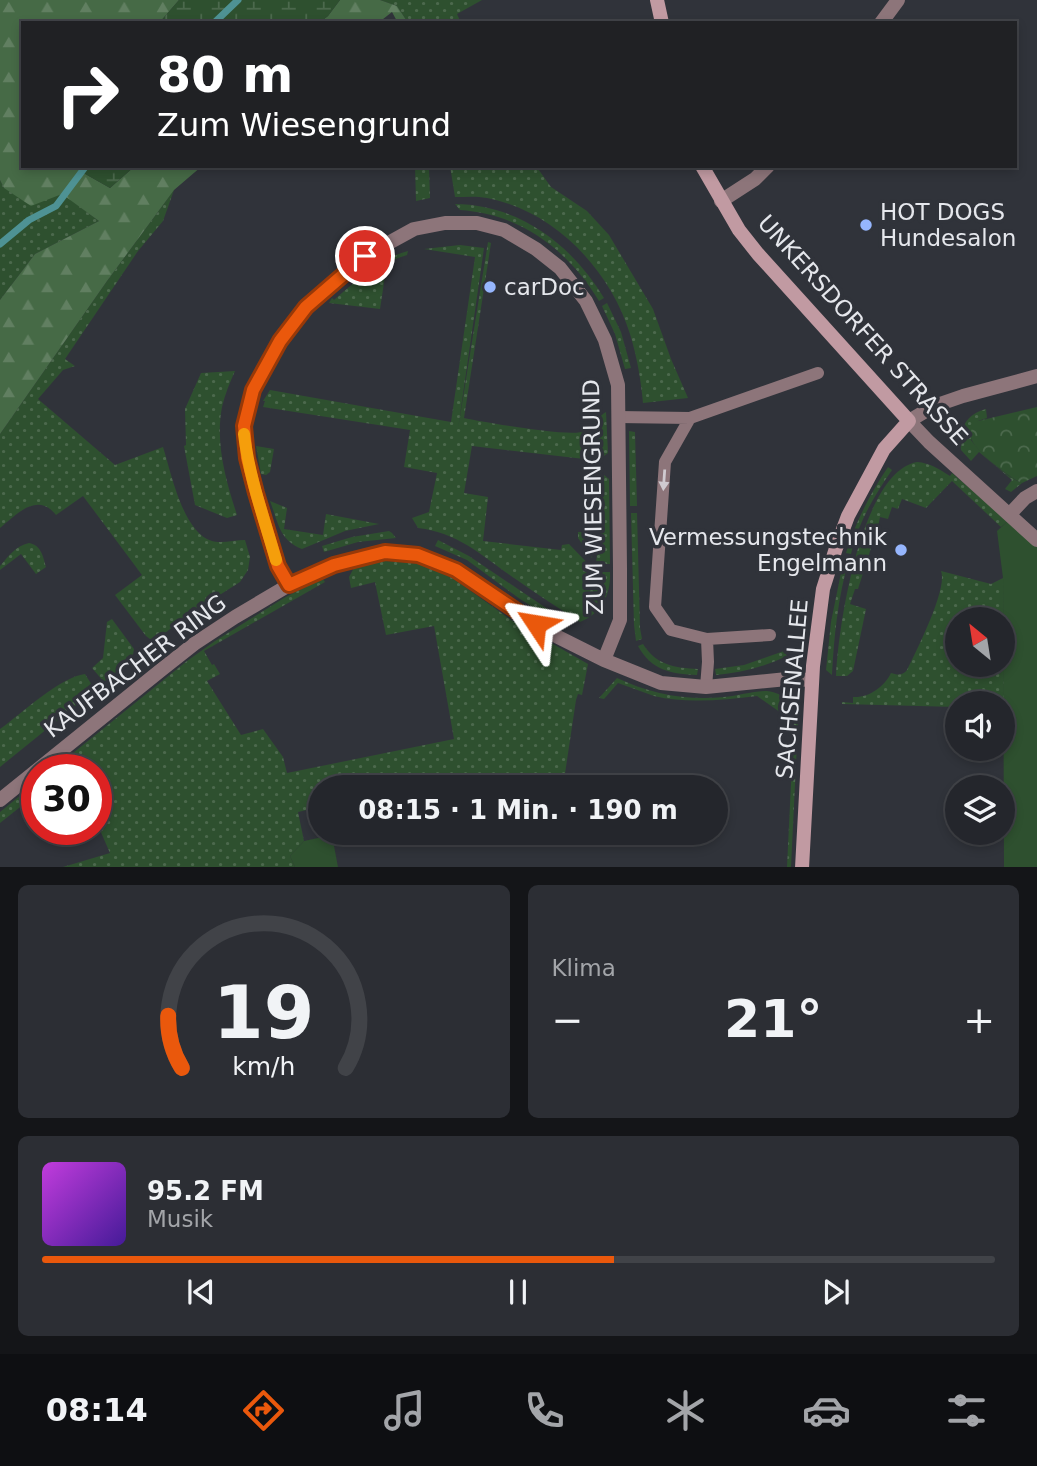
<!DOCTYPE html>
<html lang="de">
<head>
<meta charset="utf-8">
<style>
	:root { --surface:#24262c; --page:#2c2e34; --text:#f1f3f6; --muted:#a3a5a9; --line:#414348; --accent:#ea580c }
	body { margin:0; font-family:"DejaVu Sans",sans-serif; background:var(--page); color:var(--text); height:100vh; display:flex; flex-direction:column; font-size:26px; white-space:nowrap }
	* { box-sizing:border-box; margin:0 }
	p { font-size:23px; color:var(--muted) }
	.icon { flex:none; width:38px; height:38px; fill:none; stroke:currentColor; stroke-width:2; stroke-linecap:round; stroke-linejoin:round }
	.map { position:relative; height:867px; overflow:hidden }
	.sheet { display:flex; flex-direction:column; gap:18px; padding:18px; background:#141518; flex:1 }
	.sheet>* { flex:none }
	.guide { position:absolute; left:21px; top:21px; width:996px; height:147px; border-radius:0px; box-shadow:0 4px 10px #0003,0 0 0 2px var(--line); background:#202124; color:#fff; overflow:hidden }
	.needle { width:46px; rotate:330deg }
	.buttons { position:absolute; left:945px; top:607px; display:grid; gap:14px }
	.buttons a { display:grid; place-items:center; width:70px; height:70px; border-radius:50%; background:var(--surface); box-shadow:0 4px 10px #0003,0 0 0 2px var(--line); font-size:35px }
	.speed { position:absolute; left:21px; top:754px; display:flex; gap:14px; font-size:35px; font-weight:700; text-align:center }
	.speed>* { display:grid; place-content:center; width:91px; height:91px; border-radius:50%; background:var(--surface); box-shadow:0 4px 10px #0003,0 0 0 2px var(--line); line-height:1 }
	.speed .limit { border:10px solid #d22; background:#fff; color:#111 }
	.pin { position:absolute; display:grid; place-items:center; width:60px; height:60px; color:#fff; margin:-30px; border:4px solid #fff; border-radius:50%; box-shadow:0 2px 7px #0007 }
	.me { position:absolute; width:77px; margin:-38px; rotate:303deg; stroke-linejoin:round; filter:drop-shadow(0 0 5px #0008) }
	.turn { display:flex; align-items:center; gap:24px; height:147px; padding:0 21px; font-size:32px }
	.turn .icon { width:91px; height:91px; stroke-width:2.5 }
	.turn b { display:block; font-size:49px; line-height:60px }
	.big { font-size:52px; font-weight:700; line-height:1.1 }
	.sheet .tile { flex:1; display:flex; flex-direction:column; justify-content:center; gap:10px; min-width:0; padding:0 24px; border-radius:10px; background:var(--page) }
	.sheet .dial { align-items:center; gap:0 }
	.dial svg { height:182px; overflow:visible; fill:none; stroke:var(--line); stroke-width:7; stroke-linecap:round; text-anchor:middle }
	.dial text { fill:var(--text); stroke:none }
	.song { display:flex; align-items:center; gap:21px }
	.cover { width:84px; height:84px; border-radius:10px; background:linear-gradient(135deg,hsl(290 70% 55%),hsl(260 70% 35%)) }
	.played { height:7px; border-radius:4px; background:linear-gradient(90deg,var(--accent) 60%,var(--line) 60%) }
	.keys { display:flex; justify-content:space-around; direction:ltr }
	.heat { display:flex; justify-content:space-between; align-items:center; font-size:38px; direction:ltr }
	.sheet .tiles { flex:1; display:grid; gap:18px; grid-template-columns:1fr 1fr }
	.tile:last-child { grid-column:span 2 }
	.trip { position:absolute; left:308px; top:775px; width:420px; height:70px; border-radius:35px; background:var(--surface); box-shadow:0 4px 10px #0003,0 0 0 2px var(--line); font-weight:700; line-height:70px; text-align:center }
	.tab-bar { display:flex; height:112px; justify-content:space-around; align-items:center; background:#0e0f12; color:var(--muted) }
	.tab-bar .icon { width:49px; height:49px }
	.tab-bar .on { color:var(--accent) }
	.tab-bar b { font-size:32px; color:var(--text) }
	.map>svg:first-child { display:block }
	.grass { fill:url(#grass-dots); fill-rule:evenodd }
	.forest { fill:url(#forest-firs) }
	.wetland { fill:url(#wetland-marsh) }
	.park { fill:url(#park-crowns) }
	.garden { fill:#2e502f }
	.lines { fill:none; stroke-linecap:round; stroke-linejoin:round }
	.stream { stroke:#4e9294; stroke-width:7 }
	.lane { stroke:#8d757a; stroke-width:12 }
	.street { stroke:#8d757a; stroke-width:14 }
	.secondary { stroke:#c19aa2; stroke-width:14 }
	.oneway { fill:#cfcad0 }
	.route-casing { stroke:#983908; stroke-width:18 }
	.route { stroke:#ea580c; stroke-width:12 }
	.slow { stroke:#f59e0b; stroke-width:12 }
	.poi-dot { fill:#96b6fd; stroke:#30333a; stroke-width:2.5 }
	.labels { text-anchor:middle; stroke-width:7; stroke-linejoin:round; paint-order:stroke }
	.poi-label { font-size:23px; fill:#e5e7ec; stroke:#30333a; text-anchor:start }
	.street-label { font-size:23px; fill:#e5e7ec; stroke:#30333a }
</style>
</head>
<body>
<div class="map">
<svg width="1037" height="868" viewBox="0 0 1037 868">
	<defs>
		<pattern id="grass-dots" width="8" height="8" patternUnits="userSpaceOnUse" patternTransform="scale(1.75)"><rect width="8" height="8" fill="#2e502f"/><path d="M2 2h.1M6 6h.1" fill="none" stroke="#4c694d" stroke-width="1.8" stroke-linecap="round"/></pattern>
		<pattern id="forest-firs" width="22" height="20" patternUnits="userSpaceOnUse" patternTransform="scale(1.75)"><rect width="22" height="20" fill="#466a46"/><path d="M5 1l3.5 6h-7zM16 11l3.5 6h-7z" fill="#617f61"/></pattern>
		<pattern id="wetland-marsh" width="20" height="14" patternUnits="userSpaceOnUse" patternTransform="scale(1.75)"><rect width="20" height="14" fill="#2e502f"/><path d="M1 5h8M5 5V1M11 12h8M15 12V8" fill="none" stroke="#4c694d"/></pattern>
		<pattern id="park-crowns" width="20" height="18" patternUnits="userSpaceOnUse" patternTransform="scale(1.75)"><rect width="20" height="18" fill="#2e502f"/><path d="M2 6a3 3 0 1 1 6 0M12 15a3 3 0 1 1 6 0" fill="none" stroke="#4c694d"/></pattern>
	</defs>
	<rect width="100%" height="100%" fill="#30333a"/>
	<!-- grass -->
	<path class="grass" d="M380,0H482L457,14L461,23H408L397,6Z
		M415,166H429L430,198L416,201Z
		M450,166H536L551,187L587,211L609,235L653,309L671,359L688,398L643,403C641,380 637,357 630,334C610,270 555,211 487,198C477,196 466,197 455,197Z
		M0,180L4,188L62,193L99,221L35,254L0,300Z
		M174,190L163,221L138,251L65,359L75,366L63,370L38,399L115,465L163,447C171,472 183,533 212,541C221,544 235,540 245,540L250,557L248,570L240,582L196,610L158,638L150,639L146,636L115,595L142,575L83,496L56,515C37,491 16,515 0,528V434L107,281Z
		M455,204C520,205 571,244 604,298L599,301C568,250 521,214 460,210Z
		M488,242L491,243L464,418C484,422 572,438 585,431C594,426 597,417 606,412L608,453L600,459L593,460L472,446L464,493L488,497L483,541L561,550L562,545L569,544L596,572H610C611,594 602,613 580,622C559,608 538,595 517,580C483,557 460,533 418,528L412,518L429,512L437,473L404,467L410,430L263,407L265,401H263L270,390L451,422L475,257L424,249L460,245L484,248L458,429Z
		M408,251L407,255L398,258L387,263L380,309L329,303L332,298L334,300C355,282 379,258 408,251Z
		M607,303L621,332L631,368L625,369L615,334L602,306Z
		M235,371C230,382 225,394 222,407C215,443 226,481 237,515L227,518L195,505L184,446L186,445L185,409L201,373Z
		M986,409L987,418L978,421L971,440C982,455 1006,477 1022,483L1011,492L1005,489L1012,480L979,452L971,461L961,450C958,430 966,414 986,409Z
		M629,431L635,432L637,506H630Z
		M256,446L274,449L270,472L266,475L261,474Z
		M917,462C930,463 939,469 950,476L952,473L1008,521L1001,527L952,481L926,508L902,499L898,509L892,507L888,519L880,517L878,527H876L877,529L858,589H855L850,604L866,609L853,671L847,676H836C838,628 861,472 917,462Z
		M888,467L892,470C874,496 858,523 851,554L846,553C856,521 870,494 888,467Z
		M594,472L600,474L592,558L578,538V532H583L588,494L583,493Z
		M604,475L609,479L610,564H596Z
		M270,501L287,508L284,529L323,535L326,514L379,524L345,531L302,549C279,540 278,522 270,501Z
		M631,513H637L640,628L642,639L636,641L634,625Z
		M389,531L392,533L396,538L358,542L324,552L322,546L352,537Z
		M438,540L469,556L558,616L555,621L520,599L467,560L435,546Z
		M29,543C41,545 43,556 46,567L36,574L21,554L0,570V566C9,556 15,546 29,543Z
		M844,558L849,559C838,597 834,636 832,675L826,670L831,622Z
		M385,561L422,564L438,571L454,579L511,620L588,664L582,695L578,694L576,700L563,787L320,788V807L298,812L304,841L290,856L295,867H63L110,853L96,821V770H52L187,661L215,641L284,598L322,578L325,582L204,651L212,665L214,664L220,674L207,681L241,735L263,729L283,757L287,773L454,739L434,626L386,635L375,582L351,588L349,577L355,566Z
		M941,571L991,584L1003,578L1004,708H1003V704H957V707L842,704V702L853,703V697C869,698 884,687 891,673C897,675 902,676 907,670C916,651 948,589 941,571ZM957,620H1003V665H957Z
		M112,619L134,649L132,660L104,682L92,668L103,658L107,622Z
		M643,644C656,665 675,668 698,669L697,675C671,674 651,670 638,646Z
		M784,651L787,656C764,667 741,673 716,675L715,669L744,665Z
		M85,674L95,690L0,767V729C21,714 60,677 85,674Z
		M617,678C651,694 687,701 724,697C738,696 753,691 767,691C785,693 795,705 798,722L791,867H787L794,722L757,696C723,700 687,704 654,696C642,692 630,687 618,683L604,699L599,698Z
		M27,790L30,796L29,800L0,823V812Z"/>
	<!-- forest -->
	<path class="forest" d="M0,0H179L159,23H23V166H79L80,171L110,188L135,166H202L174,190L107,281L0,434V300L35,254L99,221L62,194L31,206L4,188L0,180Z
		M340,0H380L397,6L408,23H398L392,12L378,23H319L328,16Z"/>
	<!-- wetland -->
	<path class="wetland" d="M179,0H340L328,16L319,23H159Z
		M79,166H135L110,188L80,171Z"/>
	<!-- park -->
	<path class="park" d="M1037,407V476L1022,483C1011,479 972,449 971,437C970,430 973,425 978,421Z"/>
	<!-- garden -->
	<path class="garden" d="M1008,521L1037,546V867H1004L1003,578L997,531Z
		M332,835L338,867H295L290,856L304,841Z"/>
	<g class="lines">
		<!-- stream -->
		<path class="stream" d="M214,23L238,0
			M0,244L29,220L56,206L86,166"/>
		<!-- lane -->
		<path class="lane" d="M618,417L690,418L818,373
			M690,418L665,462L655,607L671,630L707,639L708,662L706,687
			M707,639L770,635"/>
		<!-- street -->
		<path class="street" d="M881,23L898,0
			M721,201L755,179L768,166
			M1037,376L963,396L934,406L909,421L929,442L1037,540
			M1010,514L1025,498L1037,491
			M289,585L279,566L256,493L247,458L244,426L253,390L280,341L306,307L365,256L414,229L445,223H477L504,230L536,249L560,268L586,301L605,340L618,385L620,568V620L604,660
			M0,800L161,670L194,644L235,617L289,585L308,577L334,565L385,552L418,555L456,570L514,610L558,637L604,660L661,683L706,687L787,679L812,680"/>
		<!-- secondary -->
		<path class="secondary" d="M657,0L662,23
			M702,166L739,230L758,254L909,421L884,449L848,516L836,548L823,589L813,666L802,868"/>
	</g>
	<!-- one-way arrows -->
	<defs><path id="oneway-solid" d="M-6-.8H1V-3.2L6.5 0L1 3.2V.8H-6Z" transform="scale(1.75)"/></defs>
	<use class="oneway" href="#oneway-solid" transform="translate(664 480) rotate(94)"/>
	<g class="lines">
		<defs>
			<path id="route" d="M365,256L306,307L280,341L253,390L244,426L247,458L256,493L278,566L289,585L334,565L385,552L418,555L456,570L536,624"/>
		</defs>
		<!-- route casing -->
		<use href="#route" class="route-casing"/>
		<!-- route -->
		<use href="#route" class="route"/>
		<!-- slow -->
		<path class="slow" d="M244,434C249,477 264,518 276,560"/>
	</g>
	<!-- markers -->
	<g class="poi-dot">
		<circle cx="866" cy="225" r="7"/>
		<circle cx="490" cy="287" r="7"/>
		<circle cx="901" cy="550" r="7"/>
	</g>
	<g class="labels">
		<!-- poi labels -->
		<g class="poi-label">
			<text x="880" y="220">HOT DOGS<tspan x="880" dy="26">Hundesalon</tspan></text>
			<text x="504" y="295">carDoc</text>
			<text x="887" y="545" text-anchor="end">Vermessungstechnik<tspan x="887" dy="26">Engelmann</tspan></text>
		</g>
		<!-- street labels -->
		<g class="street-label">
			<text transform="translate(863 330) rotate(48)" y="8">UNKERSDORFER STRASSE</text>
			<text transform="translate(593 497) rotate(-91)" y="8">ZUM WIESENGRUND</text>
			<text transform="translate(135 666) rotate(-37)" y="8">KAUFBACHER RING</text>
			<text transform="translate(792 689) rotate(-85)" y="8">SACHSENALLEE</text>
		</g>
	</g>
</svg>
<div class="buttons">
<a><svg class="needle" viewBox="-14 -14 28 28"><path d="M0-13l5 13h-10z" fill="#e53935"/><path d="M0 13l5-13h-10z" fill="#a3a5a9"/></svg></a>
<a><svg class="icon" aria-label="sound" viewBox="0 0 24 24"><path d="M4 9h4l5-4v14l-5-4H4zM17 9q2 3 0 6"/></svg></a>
<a><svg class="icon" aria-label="layers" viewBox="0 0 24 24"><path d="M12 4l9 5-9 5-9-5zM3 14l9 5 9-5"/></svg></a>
</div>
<div class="speed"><div class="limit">30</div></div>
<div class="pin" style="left:365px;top:256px;background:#d93025"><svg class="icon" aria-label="arrive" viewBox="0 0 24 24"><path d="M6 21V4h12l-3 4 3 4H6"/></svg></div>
<svg class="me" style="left:536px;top:624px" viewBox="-20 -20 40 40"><path d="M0-17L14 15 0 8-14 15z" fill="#ea580c" stroke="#fff" stroke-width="4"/></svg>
<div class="trip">08:15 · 1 Min. · 190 m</div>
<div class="guide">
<div class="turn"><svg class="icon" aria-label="right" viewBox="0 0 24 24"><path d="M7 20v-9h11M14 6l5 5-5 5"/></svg><div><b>80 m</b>Zum Wiesengrund</div></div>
</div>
</div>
<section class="sheet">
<div class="tiles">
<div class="tile dial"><svg viewBox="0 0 100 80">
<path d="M14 69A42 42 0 1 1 86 69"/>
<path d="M14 69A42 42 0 0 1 8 46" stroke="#ea580c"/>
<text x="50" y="56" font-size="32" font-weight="700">19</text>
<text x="50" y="72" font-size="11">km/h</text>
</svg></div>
<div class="tile"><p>Klima</p>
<div class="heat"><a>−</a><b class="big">21°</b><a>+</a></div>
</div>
<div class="tile">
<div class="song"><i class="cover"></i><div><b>95.2 FM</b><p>Musik</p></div></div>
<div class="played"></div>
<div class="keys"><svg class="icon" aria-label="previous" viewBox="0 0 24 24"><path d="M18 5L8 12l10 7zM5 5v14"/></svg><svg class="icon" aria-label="pause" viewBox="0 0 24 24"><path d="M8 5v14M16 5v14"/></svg><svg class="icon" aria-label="next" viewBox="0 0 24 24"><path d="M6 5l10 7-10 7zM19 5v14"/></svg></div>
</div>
</div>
</section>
<nav class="tab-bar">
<b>08:14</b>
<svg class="icon on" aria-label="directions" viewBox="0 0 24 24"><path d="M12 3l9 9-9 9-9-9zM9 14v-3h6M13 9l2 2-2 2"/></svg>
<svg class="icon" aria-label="music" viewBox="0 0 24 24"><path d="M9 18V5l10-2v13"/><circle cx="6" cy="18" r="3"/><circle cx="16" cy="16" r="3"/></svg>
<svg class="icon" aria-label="phone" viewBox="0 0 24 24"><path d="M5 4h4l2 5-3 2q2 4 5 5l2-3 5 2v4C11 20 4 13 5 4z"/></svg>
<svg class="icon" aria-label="climate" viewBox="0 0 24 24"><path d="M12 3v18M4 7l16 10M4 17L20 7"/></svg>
<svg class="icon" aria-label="car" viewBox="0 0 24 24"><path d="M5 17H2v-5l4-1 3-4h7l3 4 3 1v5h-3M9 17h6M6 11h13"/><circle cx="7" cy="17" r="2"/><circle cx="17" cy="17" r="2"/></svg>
<svg class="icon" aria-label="filters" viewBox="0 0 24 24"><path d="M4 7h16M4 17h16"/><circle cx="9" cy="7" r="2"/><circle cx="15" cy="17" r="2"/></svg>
</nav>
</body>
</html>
